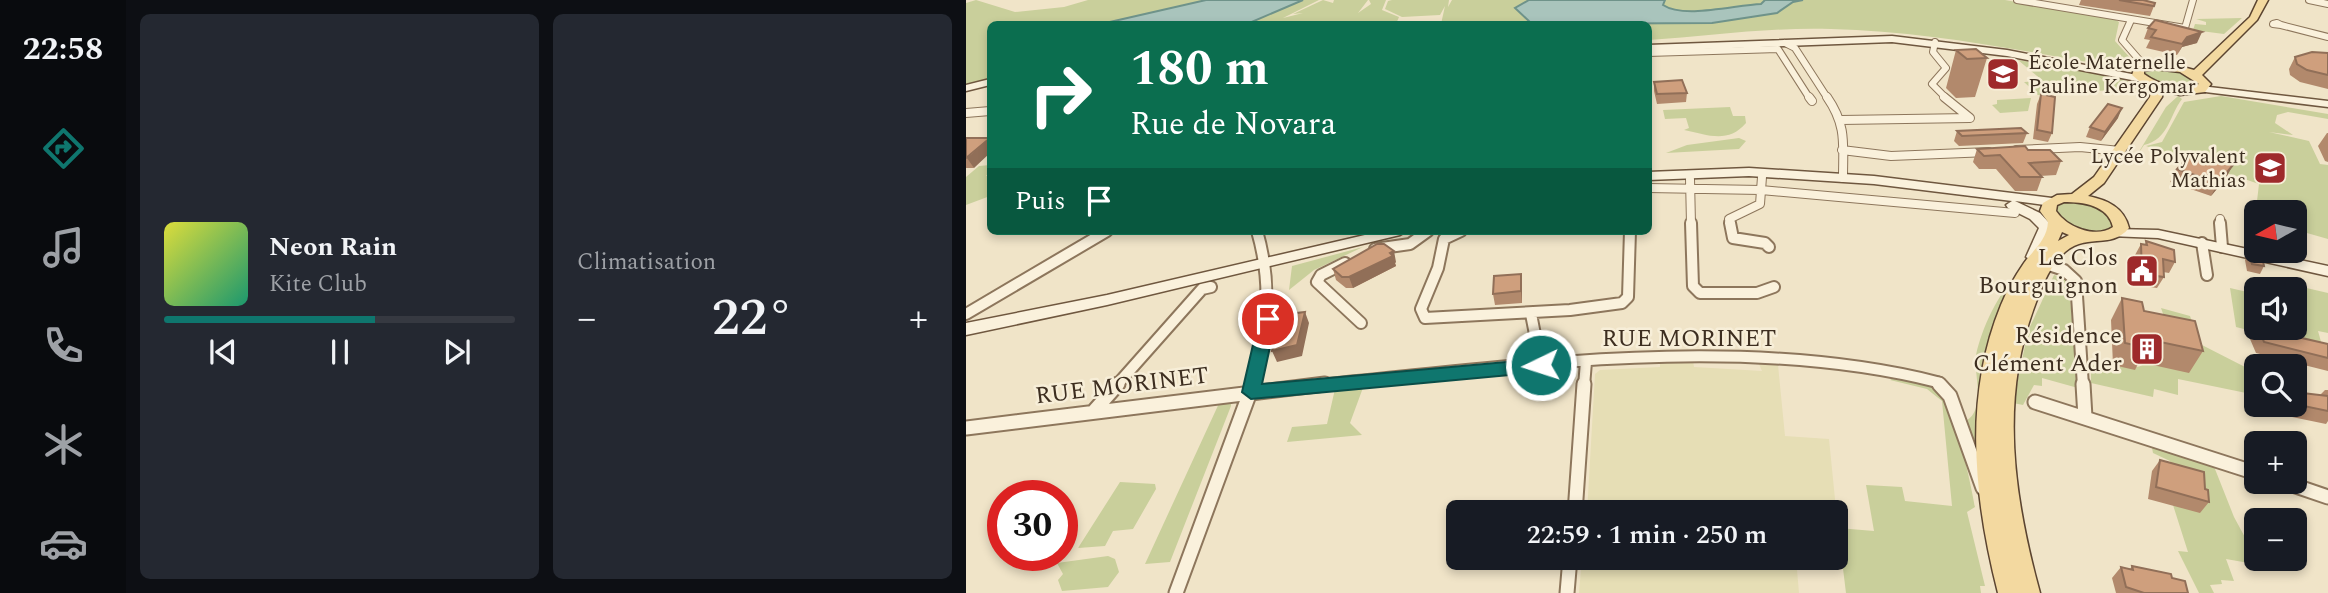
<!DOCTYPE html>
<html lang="fr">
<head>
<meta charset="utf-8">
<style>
	:root { --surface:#171b24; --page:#242831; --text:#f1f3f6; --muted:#9ea1a6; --line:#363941; --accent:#0f766e }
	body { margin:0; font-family:Spectral,serif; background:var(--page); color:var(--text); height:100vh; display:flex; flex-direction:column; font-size:26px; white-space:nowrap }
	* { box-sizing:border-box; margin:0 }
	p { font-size:23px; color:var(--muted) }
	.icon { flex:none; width:38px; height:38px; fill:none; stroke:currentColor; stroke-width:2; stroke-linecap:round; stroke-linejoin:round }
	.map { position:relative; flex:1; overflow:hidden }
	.panel { display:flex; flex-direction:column; gap:14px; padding:14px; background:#0d0f14; width:840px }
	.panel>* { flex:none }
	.guide { position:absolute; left:21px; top:21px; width:665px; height:214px; border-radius:10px; box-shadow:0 4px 10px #0003; background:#0b6e4f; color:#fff; overflow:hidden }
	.needle { width:46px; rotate:262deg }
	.buttons { position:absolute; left:1278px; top:200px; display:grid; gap:14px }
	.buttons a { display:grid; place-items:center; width:63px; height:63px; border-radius:10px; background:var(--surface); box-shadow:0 4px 10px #0003; font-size:35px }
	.speed { position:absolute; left:21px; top:480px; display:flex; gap:14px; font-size:35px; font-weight:700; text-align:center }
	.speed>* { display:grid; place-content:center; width:91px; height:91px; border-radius:50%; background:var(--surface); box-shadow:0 4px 10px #0003; line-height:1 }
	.speed .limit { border:10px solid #d22; background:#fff; color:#111 }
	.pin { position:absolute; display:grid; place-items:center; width:60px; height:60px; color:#fff; margin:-30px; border:4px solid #fff; border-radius:50%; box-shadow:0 2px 7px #0007 }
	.me { position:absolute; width:77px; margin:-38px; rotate:266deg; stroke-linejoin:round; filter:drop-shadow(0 0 5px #0008) }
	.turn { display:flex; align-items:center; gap:24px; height:147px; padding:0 28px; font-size:32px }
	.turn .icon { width:91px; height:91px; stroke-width:2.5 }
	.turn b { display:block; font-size:49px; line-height:60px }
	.then { display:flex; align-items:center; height:66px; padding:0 28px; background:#0003; gap:14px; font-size:26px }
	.big { font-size:52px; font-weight:600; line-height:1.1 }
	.panel .card { flex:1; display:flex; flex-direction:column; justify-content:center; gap:10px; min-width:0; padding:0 24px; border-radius:10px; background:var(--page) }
	.song { display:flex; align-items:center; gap:21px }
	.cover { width:84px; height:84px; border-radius:10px; background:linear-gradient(135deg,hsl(60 70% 55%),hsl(160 70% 35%)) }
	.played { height:7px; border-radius:4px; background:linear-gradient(90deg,var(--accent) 60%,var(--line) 60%) }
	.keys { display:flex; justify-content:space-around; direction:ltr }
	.heat { display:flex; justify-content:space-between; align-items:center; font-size:38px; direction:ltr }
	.panel .tiles { flex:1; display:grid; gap:14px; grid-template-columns:repeat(2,1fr) }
	.trip { position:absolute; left:480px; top:500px; width:402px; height:70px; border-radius:10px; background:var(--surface); box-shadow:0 4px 10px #0003; font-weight:600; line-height:70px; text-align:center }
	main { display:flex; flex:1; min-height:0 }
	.tab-bar { display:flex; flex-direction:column; width:126px; justify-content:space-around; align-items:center; background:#090b0e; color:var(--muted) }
	.tab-bar .icon { width:49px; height:49px }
	.tab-bar .on { color:var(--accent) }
	.tab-bar b { font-size:32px; color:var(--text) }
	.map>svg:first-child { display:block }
	.farmland { fill:#e6deb5 }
	.green { fill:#c9cf9b }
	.water { fill:#a9c4bc; stroke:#6f938a; stroke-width:2 }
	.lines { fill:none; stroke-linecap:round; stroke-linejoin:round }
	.street-far3-casing { stroke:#8d765c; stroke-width:8 }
	.street-far2-casing { stroke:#8d765c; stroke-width:10 }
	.street-far1-casing { stroke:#8d765c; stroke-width:14 }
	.street-casing { stroke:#8d765c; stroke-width:17 }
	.secondary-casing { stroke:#6f573f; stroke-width:3 }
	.primary-casing { stroke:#5b4430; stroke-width:3 }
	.street-far3 { stroke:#faf1dc; stroke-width:6 }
	.street-far2 { stroke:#faf1dc; stroke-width:8 }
	.street-far1 { stroke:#faf1dc; stroke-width:10 }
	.street { stroke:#faf1dc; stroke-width:13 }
	.secondary { fill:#faf1dc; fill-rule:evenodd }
	.primary { fill:#f3d9a0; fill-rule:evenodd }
	.wall { fill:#b2896c }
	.shaded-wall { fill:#916f58 }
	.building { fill:#cf9f7d; stroke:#916f58; stroke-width:2 }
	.route { fill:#0f766e; stroke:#0a4d48; stroke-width:2 }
	.labels { text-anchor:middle; stroke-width:5; stroke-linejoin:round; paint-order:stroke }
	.far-poi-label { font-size:21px; fill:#3d2e20; stroke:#f7eed8; text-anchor:start }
	.poi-label { font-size:24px; fill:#3d2e20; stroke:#f7eed8; text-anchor:end }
	.street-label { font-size:24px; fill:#3d2e20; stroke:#f7eed8 }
</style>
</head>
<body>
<main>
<nav class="tab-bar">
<b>22:58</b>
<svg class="icon on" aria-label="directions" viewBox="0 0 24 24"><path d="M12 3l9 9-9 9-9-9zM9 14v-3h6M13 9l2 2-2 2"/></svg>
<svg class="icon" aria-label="music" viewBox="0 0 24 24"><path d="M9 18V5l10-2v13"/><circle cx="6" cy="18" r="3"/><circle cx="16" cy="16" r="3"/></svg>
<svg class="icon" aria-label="phone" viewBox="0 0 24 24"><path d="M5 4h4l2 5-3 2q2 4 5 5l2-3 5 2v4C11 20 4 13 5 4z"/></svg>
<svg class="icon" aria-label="climate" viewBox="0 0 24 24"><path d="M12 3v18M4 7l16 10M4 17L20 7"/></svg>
<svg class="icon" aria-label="car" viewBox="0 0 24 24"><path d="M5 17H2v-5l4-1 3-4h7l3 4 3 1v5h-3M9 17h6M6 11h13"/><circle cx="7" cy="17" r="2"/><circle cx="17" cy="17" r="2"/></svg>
</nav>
<section class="panel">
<div class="tiles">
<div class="card">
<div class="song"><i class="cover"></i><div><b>Neon Rain</b><p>Kite Club</p></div></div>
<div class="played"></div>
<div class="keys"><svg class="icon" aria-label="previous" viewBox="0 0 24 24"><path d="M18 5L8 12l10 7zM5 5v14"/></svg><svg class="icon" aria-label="pause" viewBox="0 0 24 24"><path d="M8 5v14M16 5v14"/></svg><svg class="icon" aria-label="next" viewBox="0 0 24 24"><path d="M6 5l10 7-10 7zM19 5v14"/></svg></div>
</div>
<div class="card"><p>Climatisation</p>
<div class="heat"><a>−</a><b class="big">22°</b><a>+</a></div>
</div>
</div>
</section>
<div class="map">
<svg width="1362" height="593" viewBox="0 0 1362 593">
	<rect width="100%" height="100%" fill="#f0e4c8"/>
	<!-- farmland -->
	<path class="farmland" d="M694,361H727L728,367L796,371L793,364L812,365L819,436L863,439L872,529L870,528V513H621L629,374L634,370L694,367Z
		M616,558H830L833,593H613Z"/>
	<!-- green -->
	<path class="green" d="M10,0L49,12L98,7L122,0H353L317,18L337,13L327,14L357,0L367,3L368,0H402L392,13L405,4L403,0H420L416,10L433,17L430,24H24V80L0,86V3Z
		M426,0H483L482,7L486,0H1039L1148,19L1153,22L1149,41L1166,60L1157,68C1060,52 963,31 865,29C804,27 743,36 683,40L682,24H475L479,6L474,15L436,17L419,9L422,1Z
		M1276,18L1258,34L1227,30L1229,24L1240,25V22L1230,19Z
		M1052,60L1155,78L1175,88L1072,95L1058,82L1077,81Z
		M1187,68L1210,70L1234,83L1233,87L1202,88L1178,77L1177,71Z
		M1212,96L1216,99C1203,116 1203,139 1178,145L1168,160L1200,107Z
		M1255,96L1362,114V119L1322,112L1311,115L1309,123L1327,135L1303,132L1343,141L1354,164L1362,165V239L1334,231L1336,214L1291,201L1293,184L1180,146L1196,142L1218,102Z
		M1065,98L1062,111L1034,113L1026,105L1031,104V100Z
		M764,107L767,116H779L780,123C762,144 742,135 718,130L723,128L720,118L699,119L697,110Z
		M773,138L780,141L773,149L700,153L721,145Z
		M24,165V171L20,176H24V196L0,205V177L13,166Z
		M1096,202C1123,203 1134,202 1149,227C1128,238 1112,229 1092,220L1088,206Z
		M397,247L348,270L323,290L326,266Z
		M1053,274L1015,443H1010L1000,421C1021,409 1007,372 1010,355C1016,328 1032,292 1053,274Z
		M1088,275L1099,278L1103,286L1112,388L1076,378V386L1068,385L1057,405L1047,403L1062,331Z
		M1315,282L1362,293V333L1352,331L1357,349L1270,327L1264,288L1290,294V327H1328V289H1317Z
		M1195,308L1224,316L1234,344L1279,367L1290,395L1212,379V395L1188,389L1187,397L1125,383V366C1181,357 1168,391 1201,325Z
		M927,378C942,380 962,380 974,392C989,408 1005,484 1009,507L1001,512L1019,586H1014L1015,593H880L872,528L908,531L900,485L936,487L939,501L986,506L976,401L961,389L924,380Z
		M398,385L384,423L396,435L321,442L326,427L361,424L369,389Z
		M255,399H265V406L204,562L179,564Z
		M1185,443L1247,464L1268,517L1294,565L1260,559L1268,581L1255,580L1256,584L1244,585L1248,593H1233L1212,551L1222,552L1207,505L1211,477L1204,461L1187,453Z
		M154,482L189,484L190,489L167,529L147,531L139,546L112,548Z
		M142,556L149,559L153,572L142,587L96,591L92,580L97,574L91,563Z"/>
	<!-- water -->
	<path class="water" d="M240,0H337L281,24H135Z
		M563,0H699L697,5C718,19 769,5 795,4L799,0H837L827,2L811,13L746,23L566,24L549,8Z"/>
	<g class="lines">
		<defs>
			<path id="street-far3" d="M1051,0L1219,28L1227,0
				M1343,0L1362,4
				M1165,20L1156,40L1176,63L1174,68
				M1311,23L1315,25L1307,24Z
				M1315,25L1362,37
				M969,42L967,52L980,68L966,84L981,99
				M819,43L829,48L862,99
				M682,53L812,49L844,99"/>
			<path id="street-far2" d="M843,97L846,101
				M861,97C881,126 877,144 877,178
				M0,113L24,111
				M875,120L1004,118L978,97
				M876,150L925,156L1023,152
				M1050,150L1114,147L1154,151
				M724,179L725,224
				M682,188L795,190L1049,213
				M1254,219V224
				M764,224L763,219L794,204L796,177"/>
			<path id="street-far1" d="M725,223L727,286L734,293H791L808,287
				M764,223L767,238L799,243L803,247
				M1254,223L1256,247
				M495,231L478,239L472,268L455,309L459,318L604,310L656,303L662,297L664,231
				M1236,243L1241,275
				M409,249L444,244L462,231
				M379,263L355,275L351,282L395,323
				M1080,264L1098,270L1110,281L1117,386
				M0,314L141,231
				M565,314L575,365
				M150,386L236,289L245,287
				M287,386C301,332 307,286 291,231
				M340,386C541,367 774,332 971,382L975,386
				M618,386L620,362"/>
			<path id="street" d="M973,384L984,396L1017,488
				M1117,384L1119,417
				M1069,402L1290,473
				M128,411L152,384
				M0,428L359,384
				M1315,481L1362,497
				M609,513L618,384
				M210,593L287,384
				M601,593L604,558"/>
			<path id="secondary" d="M926,36L1041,50L1176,76L1181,79L1176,82L1041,56L926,42L682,51V45Z
				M24,79V85L0,91V85Z
				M1235,86L1362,101V107L1231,91V87Z
				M783,168L908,176L1086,198L1093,202L1086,206L1049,201L1074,213L1087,227L1074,257L1067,261L1060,257L1073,228L1064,219L1042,208L1040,205L1046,201L908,184L783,176L682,180V172Z
				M1149,229L1192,230L1362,266V276L1192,238L1144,236L1142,233Z
				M416,231H441L434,235L141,305L0,335V323L141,295Z"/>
			<path id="primary" d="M1292,0H1302L1291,20L1236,75L1245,84L1239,92L1214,95L1197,91L1196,97L1138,183L1122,196C1141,200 1158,207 1163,228C1143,252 1118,229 1093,258C1081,272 1075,289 1069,305C1033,400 1048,498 1074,593H1032C1008,499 997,397 1035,305C1041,290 1049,276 1058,263C1068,249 1081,240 1082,222L1074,211L1077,203L1091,195L1106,194L1128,177L1184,97L1185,91L1166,75L1169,67L1199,62L1228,70L1284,17ZM1189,69L1214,72L1233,84C1215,91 1193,85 1178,74V71ZM1098,202C1117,202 1142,205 1147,227C1129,239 1101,227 1090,211L1091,205ZM1096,232L1103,235L1092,241Z"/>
		</defs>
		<!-- street-far3 casing -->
		<use href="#street-far3" class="street-far3-casing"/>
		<!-- street-far2 casing -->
		<use href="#street-far2" class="street-far2-casing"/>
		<!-- street-far1 casing -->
		<use href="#street-far1" class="street-far1-casing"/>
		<!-- street casing -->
		<use href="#street" class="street-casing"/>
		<!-- secondary casing -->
		<use href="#secondary" class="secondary-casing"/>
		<!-- primary casing -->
		<use href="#primary" class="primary-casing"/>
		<!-- street-far3 -->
		<use href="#street-far3" class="street-far3"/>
		<!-- street-far2 -->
		<use href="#street-far2" class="street-far2"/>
		<!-- street-far1 -->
		<use href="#street-far1" class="street-far1"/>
		<!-- street -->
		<use href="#street" class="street"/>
		<!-- secondary -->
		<use href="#secondary" class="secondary"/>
		<!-- primary -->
		<use href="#primary" class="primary"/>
	</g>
	<!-- wall -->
	<path class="wall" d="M1115,0H1177L1188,6L1184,16L1113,5Z
		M1189,20L1231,43L1216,47L1211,55L1180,48L1184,40L1178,39L1182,28Z
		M990,50L1021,58L1009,97L990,98L980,88Z
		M1362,53V89L1334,82L1324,75L1323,69L1329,57Z
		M688,82L721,93L720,102L691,104L688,91Z
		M1075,94L1086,133L1082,142L1067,139L1071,104Z
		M1152,118L1135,141L1120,137L1124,127Z
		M991,131L1061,133L1057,143L993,146L988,141Z
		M1361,133H1362V162L1359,161L1352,146Z
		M0,138L8,168H0Z
		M1011,149L1095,161L1090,175L1074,176L1076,177L1071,191H1049L1030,169H1013L1007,162Z
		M1211,169L1260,178L1245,196L1204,182Z
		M1180,241L1209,262L1203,273L1197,272L1198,277L1191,288L1170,285L1169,255L1175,244L1179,245Z
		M1283,253L1298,266L1294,274L1281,271L1279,260Z
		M430,262L429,263L430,266L387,288H380L370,280L367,269Z
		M555,274L556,285V303L529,305L527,294Z
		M1156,298L1178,311L1237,351L1223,373L1173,362L1169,370L1147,365L1145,320Z
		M1292,328L1362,344V371L1290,353L1284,339Z
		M1359,390H1362V421L1360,424L1317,415L1313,404H1328L1354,395Z
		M1194,460L1243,502L1234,513L1182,499L1186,471Z
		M1166,566L1206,578L1222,593H1150L1146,578L1155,567L1164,569Z"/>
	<!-- shaded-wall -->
	<path class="shaded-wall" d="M1236,32L1231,43L1216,47L1211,55L1221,37Z
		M1156,108L1152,118L1135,141L1139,132Z
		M24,138V153L8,168L1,158Z
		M1267,165L1260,178L1245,196L1252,183Z
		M428,251L430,262L429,263L430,266L387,288L383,277Z
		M555,274L556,285V303L555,291Z
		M339,312L343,323L336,356L311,362L306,351Z"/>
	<!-- building -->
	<path class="building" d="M1153,0H1177L1189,3L1188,6Z
		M1189,20L1236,32L1221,37L1216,44L1185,37L1190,30L1182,28Z
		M1010,49L1021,58L1001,59L990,50Z
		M1346,52L1362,53V75L1341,70L1331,64L1329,57Z
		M716,80L721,93L691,94L688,82Z
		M1075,94L1089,97L1086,133L1071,130Z
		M1142,104L1156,108L1139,132L1124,127Z
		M1055,128L1061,133L996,136L991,131Z
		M0,138H24L0,158Z
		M1059,146L1062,150H1084L1095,161L1063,163L1076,177H1054L1034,155L1018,156L1011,149Z
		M1227,152L1267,165L1252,183L1211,169Z
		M1180,241L1208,250L1209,262L1197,259L1198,277L1176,274L1175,244L1181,245Z
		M411,244H418L428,251L424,253L427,256L383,277H376L367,269Z
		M1283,253L1296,256L1298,266L1286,264Z
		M555,274V291L527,294L528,276Z
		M1156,298L1176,302L1178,311L1229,321L1237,351L1180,339L1181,348L1159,343Z
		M339,312L331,345L306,351L315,315Z
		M1292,328L1362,344V358L1298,342Z
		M1328,392L1362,396V411L1328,404Z
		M1194,460L1238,472L1239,489L1242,490L1243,502L1190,487Z
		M1166,566L1205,574L1206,578L1219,581L1222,593H1178L1160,587L1155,567L1167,570Z"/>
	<!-- route -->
	<path class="route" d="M302,314L310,319L296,384L575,359L584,365L575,372L285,399L276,392L293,319Z"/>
	<!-- icons -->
	<defs>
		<symbol id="school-square" viewBox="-11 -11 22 22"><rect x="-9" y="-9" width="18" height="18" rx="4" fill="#9e2a2b" stroke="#f7eed8"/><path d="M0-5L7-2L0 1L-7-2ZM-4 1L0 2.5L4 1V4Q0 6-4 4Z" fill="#fff"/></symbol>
		<symbol id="civic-square" viewBox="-11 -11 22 22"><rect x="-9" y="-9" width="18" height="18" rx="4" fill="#9e2a2b" stroke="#f7eed8"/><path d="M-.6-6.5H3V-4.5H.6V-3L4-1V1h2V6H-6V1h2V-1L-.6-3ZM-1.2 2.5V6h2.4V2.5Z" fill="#fff"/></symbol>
		<symbol id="building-square" viewBox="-11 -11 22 22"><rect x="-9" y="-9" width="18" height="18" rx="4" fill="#9e2a2b" stroke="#f7eed8"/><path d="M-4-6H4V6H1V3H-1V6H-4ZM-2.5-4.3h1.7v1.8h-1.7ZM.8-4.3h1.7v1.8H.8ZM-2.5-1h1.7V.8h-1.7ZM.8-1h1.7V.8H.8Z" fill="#fff"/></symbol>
	</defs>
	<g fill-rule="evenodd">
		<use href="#school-square" x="1018" y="55" width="38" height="38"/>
		<use href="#school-square" x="1285" y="149" width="38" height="38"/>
		<use href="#civic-square" x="1157" y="252" width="38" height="38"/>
		<use href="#building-square" x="1162" y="330" width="38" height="38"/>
	</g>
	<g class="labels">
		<!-- far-poi labels -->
		<g class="far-poi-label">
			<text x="1062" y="69">École Maternelle<tspan x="1062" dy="24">Pauline Kergomar</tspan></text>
			<text x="1280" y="163" text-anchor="end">Lycée Polyvalent<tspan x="1280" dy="24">Mathias</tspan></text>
		</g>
		<!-- poi labels -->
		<g class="poi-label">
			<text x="1152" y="265">Le Clos<tspan x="1152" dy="28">Bourguignon</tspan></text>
			<text x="1156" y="343">Résidence<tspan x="1156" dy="28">Clément Ader</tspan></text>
		</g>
		<!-- street labels -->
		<g class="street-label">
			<text x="723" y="346">RUE MORINET</text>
			<text transform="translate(156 385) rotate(-7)" y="8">RUE MORINET</text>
		</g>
	</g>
</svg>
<div class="buttons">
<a><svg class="needle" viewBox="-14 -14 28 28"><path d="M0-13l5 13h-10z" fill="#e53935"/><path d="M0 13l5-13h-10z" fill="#9ea1a6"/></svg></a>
<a><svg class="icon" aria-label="sound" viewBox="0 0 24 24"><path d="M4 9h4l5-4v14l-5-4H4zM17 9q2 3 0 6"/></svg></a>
<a><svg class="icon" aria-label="search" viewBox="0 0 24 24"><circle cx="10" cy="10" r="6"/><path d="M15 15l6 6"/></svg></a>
<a>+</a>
<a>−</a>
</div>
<div class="speed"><div class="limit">30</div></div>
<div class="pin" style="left:302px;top:319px;background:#d93025"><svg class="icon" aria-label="arrive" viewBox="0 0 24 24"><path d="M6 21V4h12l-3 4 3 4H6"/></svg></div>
<svg class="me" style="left:575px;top:365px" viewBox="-20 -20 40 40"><circle r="17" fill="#0f766e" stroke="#fff" stroke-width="3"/><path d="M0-11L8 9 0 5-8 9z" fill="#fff"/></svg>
<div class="trip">22:59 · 1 min · 250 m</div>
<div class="guide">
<div class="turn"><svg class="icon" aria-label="right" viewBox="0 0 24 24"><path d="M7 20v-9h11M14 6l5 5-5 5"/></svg><div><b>180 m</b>Rue de Novara</div></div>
<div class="then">Puis<svg class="icon" aria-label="arrive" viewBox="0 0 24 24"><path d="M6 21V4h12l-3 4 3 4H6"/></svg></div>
</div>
</div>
</main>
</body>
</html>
